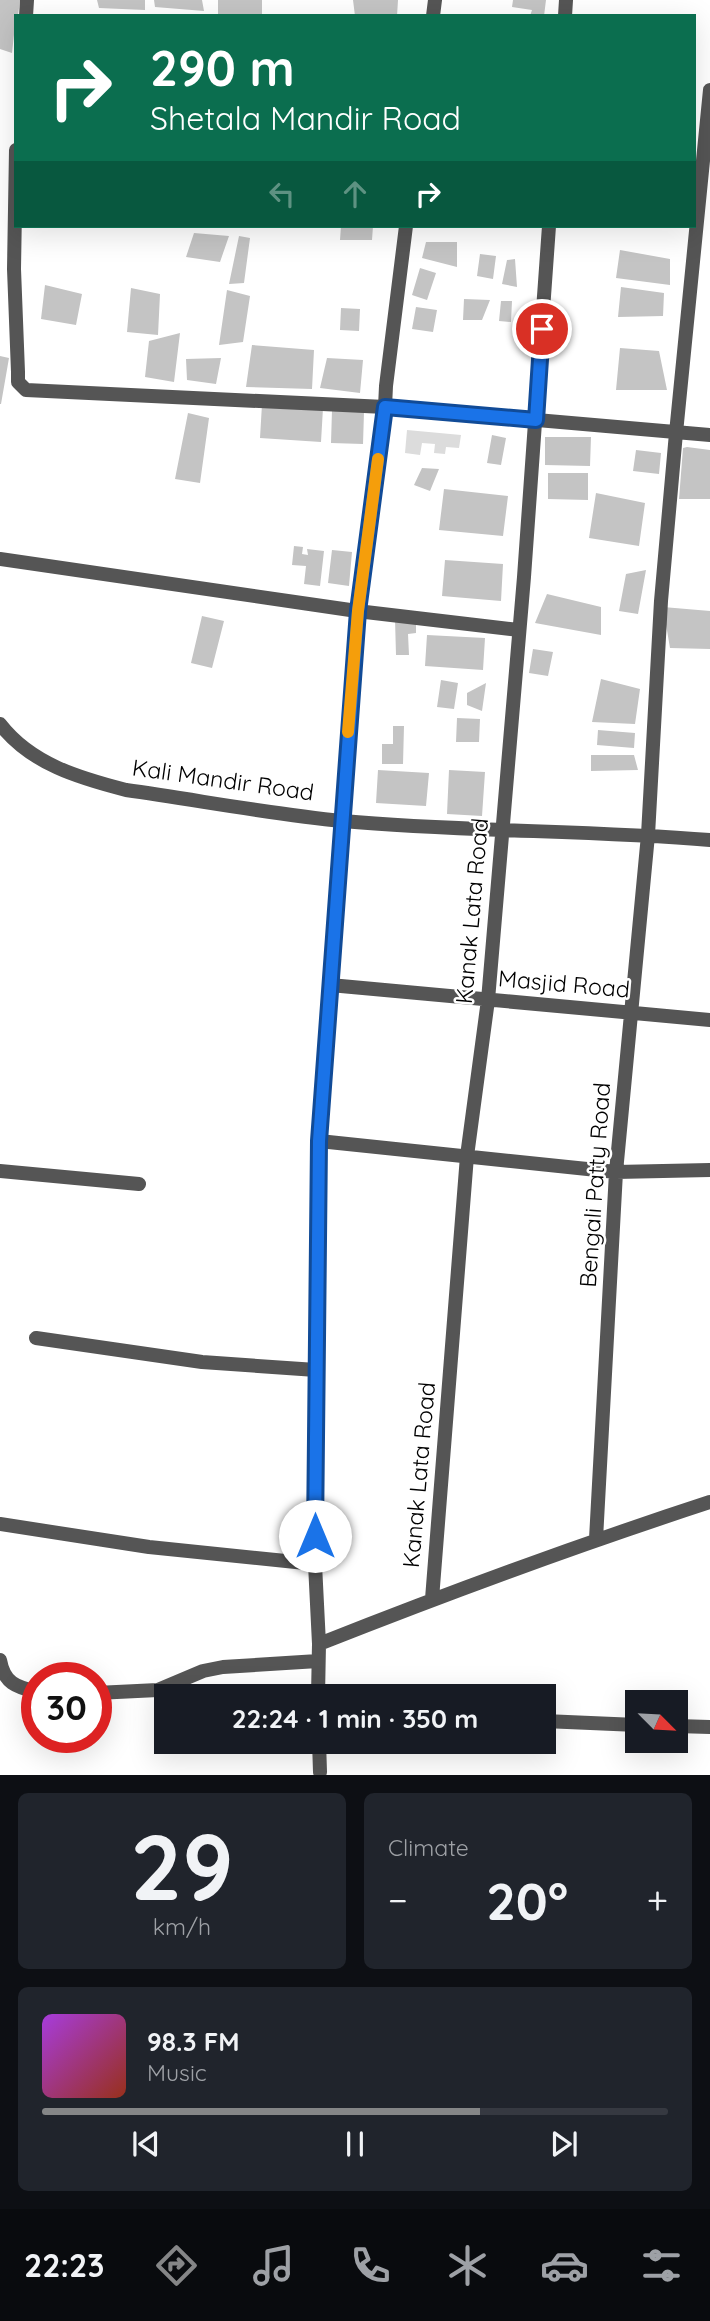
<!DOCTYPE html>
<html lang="en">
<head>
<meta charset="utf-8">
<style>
	:root { --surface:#171b24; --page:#20242c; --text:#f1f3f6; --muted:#9ea1a6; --line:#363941; --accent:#858687 }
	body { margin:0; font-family:Quicksand,sans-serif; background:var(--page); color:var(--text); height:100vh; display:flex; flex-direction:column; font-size:26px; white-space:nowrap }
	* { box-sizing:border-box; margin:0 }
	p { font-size:23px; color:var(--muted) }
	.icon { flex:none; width:38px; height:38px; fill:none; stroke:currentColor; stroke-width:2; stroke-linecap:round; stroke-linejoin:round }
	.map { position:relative; height:1775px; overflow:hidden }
	.details { display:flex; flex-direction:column; gap:18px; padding:18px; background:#0d0f14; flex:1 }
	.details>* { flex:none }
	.banner { position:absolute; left:14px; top:14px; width:682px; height:214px; border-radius:0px; box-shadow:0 7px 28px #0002; background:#0b6e4f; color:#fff; overflow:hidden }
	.needle { width:46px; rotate:114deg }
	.buttons { position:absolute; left:625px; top:1690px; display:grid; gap:14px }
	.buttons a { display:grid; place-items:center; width:63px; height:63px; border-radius:0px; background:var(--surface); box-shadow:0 7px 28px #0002; font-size:35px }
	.speed { position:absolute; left:21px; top:1662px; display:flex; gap:14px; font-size:35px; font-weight:700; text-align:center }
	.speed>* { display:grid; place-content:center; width:91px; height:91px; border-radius:50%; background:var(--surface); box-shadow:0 7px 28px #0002; line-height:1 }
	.speed .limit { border:10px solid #d22; background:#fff; color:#111 }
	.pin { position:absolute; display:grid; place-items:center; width:60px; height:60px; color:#fff; margin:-30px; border:4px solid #fff; border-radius:50%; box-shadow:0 2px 7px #0007 }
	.me { position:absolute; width:77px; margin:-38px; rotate:0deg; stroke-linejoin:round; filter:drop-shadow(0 0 5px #0008) }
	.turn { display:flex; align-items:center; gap:24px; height:147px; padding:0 21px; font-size:32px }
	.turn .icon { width:91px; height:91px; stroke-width:2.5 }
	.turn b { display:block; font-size:49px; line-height:60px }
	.lanes { display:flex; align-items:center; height:66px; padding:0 21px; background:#0003; justify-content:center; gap:35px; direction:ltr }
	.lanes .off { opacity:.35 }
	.big { font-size:52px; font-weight:700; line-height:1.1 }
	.details .card { flex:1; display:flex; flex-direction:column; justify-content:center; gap:10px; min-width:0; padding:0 24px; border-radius:10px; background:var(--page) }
	.details .dial { align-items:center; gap:0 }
	.dial b { font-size:91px; line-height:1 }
	.song { display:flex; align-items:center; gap:21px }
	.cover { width:84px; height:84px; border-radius:10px; background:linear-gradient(135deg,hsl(280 70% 55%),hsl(10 70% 35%)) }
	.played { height:7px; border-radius:4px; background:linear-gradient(90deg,var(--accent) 70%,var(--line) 70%) }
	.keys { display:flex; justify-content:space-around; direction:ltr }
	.heat { display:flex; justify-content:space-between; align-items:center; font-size:38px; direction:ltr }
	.details .tiles { flex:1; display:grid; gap:18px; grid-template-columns:1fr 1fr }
	.card:last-child { grid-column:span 2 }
	.trip { position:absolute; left:154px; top:1684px; width:402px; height:70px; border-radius:0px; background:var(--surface); box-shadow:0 7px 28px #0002; font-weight:700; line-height:70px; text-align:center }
	.tab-bar { display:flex; height:112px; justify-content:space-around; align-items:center; background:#090b0e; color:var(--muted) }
	.tab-bar .icon { width:49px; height:49px }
	.tab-bar .current { color:var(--accent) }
	.tab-bar b { font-size:32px; color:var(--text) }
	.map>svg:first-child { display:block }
	.green { fill:#dcdcdc }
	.building { fill:#c4c4c4 }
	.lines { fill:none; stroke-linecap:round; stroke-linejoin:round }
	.minor { stroke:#555; stroke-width:14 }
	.route-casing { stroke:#114b97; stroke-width:18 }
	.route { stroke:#1a73e8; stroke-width:12 }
	.slow { stroke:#f59e0b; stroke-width:12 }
	.labels { text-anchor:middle; stroke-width:5; stroke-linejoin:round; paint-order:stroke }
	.street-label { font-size:23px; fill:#000; stroke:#fff }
</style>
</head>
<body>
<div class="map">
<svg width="710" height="1775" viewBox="0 0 710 1775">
	<rect width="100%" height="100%" fill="#fff"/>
	<!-- green -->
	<path class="green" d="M407,430L461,435L459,448L446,447L445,454L434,453L435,444L422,443L420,455L405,453Z"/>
	<!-- building -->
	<path class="building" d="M0,0H20L18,16H16L12,53L0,49Z
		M97,0H145V10L99,8Z
		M154,0H202L204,11L155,7Z
		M218,0H262V16H218Z
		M353,0H398L397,16H355Z
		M513,0H546L544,16H530L532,10L512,7Z
		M341,226H373L372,240H340Z
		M194,233L229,236L220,262L186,257Z
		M239,236L250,238L244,283L229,284Z
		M426,242H457V267L422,258Z
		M620,250L670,259V285L616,278Z
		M480,254L496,256L493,279L477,276Z
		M515,259L517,287L502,284L507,260Z
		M420,268L436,273L427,300L412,295Z
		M45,285L82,294L76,325L41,319Z
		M621,287L664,293L663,316L618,317Z
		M131,288L160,294L158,335L127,332Z
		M227,290L250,296L243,342L219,345Z
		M464,299L490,300L482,320H463Z
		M501,301H512L511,322L499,321Z
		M416,307L437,310L433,332L412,329Z
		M341,308L360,309L359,331L340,330Z
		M180,333L174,382L145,377L149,341Z
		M252,345L314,350L312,389L246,387Z
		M620,348L659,351L667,390H616Z
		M0,356L9,358L1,404H0Z
		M221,358L216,384L187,380L186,359Z
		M327,358L363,360L360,393L320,388Z
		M262,404L323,408L321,442L260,438Z
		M332,410L364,412L363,444L331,443Z
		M188,413L209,418L200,483L175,479Z
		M492,435L506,438L501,465L487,463Z
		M545,437H591L590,466L545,465Z
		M687,447L710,450V499H679L683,448Z
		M636,450L661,453L659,474L633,471Z
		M422,468L439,469L430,491L414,485Z
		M548,473H588V500L548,499Z
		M444,489L508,496L503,536L439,530Z
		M596,493L645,503L639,546L589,538Z
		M294,546L303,547L302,554L308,555L307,549L324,551L320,586L304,584L306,566L292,565Z
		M332,550L352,552L349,586L328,583Z
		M445,560L503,564L501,601L442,596Z
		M646,570L638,614L619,611L626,574Z
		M547,594L601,607V635L535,623Z
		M663,607L710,611V649L670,648Z
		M202,616L224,621L212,668L191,663Z
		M416,618V633L408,634L409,655H396L395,619Z
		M427,635L485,638L483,670L425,666Z
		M533,649L553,652L548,676L529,673Z
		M601,679L640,689L635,724L592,722Z
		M441,680L458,683L454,709L437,707Z
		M486,683L482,711L467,705V693Z
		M457,718L480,719L479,742H456Z
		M393,726H404L403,764H382V744H393Z
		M598,730L635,733L634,748L597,745Z
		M591,755H634L638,770L591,771Z
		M378,770L429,773L426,806L376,803Z
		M449,770L485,772L482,816L447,814Z"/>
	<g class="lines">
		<!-- minor -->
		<path class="minor" d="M26,16L27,0
			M433,16L435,0
			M565,16L566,0
			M16,150L14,269L18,372V382L26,390L385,407L710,435
			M0,559L357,611L519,630
			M0,724C31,764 79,778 126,790C198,800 270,814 343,821C465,832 588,830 710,840
			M330,985L710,1020
			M319,1141L616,1172L710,1170
			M0,1171L139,1184
			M36,1338L202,1362L316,1370
			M0,1524L149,1547L315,1564
			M596,1539L616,1172L648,835L661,601L676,433L710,90
			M432,1599L467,1156L488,1000L524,577L549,226
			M319,1644C448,1593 578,1545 710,1502
			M0,1660C4,1683 16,1687 37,1692
			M96,1693L158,1690L203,1671L223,1667L318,1661
			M318,1696L319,1644L315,1564L319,1141L357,611L385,407L386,386L406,226
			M544,1721L637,1725
			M676,1726L710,1727
			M319,1741L320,1772"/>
	</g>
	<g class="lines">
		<defs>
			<path id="route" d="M315,1536L319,1141L358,611L385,407L536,420L542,329"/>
		</defs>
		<!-- route casing -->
		<use href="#route" class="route-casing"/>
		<!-- route -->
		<use href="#route" class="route"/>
		<!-- slow -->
		<path class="slow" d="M348,732L358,611L378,459"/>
	</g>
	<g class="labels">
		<!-- street labels -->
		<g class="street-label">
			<text transform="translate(223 780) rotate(8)" y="8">Kali Mandir Road</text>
			<text transform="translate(472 911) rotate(-85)" y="8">Kanak Lata Road</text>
			<text transform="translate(564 984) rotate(5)" y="8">Masjid Road</text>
			<text transform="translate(595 1185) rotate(-86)" y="8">Bengali Patty Road</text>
			<text transform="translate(419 1475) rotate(-85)" y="8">Kanak Lata Road</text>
		</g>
	</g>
</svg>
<div class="buttons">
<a><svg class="needle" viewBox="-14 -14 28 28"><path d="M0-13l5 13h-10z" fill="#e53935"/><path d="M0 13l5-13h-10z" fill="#9ea1a6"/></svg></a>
</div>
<div class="speed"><div class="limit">30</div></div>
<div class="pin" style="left:542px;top:329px;background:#d93025"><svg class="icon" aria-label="arrive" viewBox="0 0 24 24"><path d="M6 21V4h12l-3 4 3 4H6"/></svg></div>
<svg class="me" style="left:315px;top:1536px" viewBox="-20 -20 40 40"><circle r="19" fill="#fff"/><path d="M0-13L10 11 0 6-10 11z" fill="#1a73e8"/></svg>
<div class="trip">22:24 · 1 min · 350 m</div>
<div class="banner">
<div class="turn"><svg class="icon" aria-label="right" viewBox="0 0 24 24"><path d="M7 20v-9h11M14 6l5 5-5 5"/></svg><div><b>290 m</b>Shetala Mandir Road</div></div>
<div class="lanes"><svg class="icon off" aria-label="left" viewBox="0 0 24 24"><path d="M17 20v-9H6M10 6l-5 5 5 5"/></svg><svg class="icon off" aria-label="ahead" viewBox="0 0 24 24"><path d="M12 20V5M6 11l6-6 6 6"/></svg><svg class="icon" aria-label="right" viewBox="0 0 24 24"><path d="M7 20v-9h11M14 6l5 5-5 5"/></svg></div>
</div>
</div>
<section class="details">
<div class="tiles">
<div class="card dial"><b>29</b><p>km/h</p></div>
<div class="card"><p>Climate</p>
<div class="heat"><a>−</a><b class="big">20°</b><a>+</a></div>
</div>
<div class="card">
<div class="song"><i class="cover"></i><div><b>98.3 FM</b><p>Music</p></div></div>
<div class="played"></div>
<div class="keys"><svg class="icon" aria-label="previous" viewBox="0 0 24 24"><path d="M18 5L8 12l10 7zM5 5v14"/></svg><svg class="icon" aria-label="pause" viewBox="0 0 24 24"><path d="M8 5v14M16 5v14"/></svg><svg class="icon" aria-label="next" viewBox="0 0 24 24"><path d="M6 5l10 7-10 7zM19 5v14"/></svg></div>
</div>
</div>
</section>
<nav class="tab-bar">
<b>22:23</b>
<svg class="icon current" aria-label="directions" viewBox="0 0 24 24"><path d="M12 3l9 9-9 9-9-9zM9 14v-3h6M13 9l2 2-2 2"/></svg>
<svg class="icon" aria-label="music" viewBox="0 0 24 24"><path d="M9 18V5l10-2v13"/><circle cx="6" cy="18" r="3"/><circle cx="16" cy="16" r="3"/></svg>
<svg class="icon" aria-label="phone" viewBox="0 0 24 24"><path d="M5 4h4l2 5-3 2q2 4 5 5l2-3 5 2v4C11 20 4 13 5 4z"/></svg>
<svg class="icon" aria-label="climate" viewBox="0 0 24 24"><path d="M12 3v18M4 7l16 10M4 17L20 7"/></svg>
<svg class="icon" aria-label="car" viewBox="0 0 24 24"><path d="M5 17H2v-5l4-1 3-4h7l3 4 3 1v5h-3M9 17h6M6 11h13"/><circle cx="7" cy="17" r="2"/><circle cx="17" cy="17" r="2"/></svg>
<svg class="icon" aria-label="filters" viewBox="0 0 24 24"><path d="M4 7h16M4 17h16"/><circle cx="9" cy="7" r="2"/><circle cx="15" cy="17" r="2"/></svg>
</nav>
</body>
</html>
